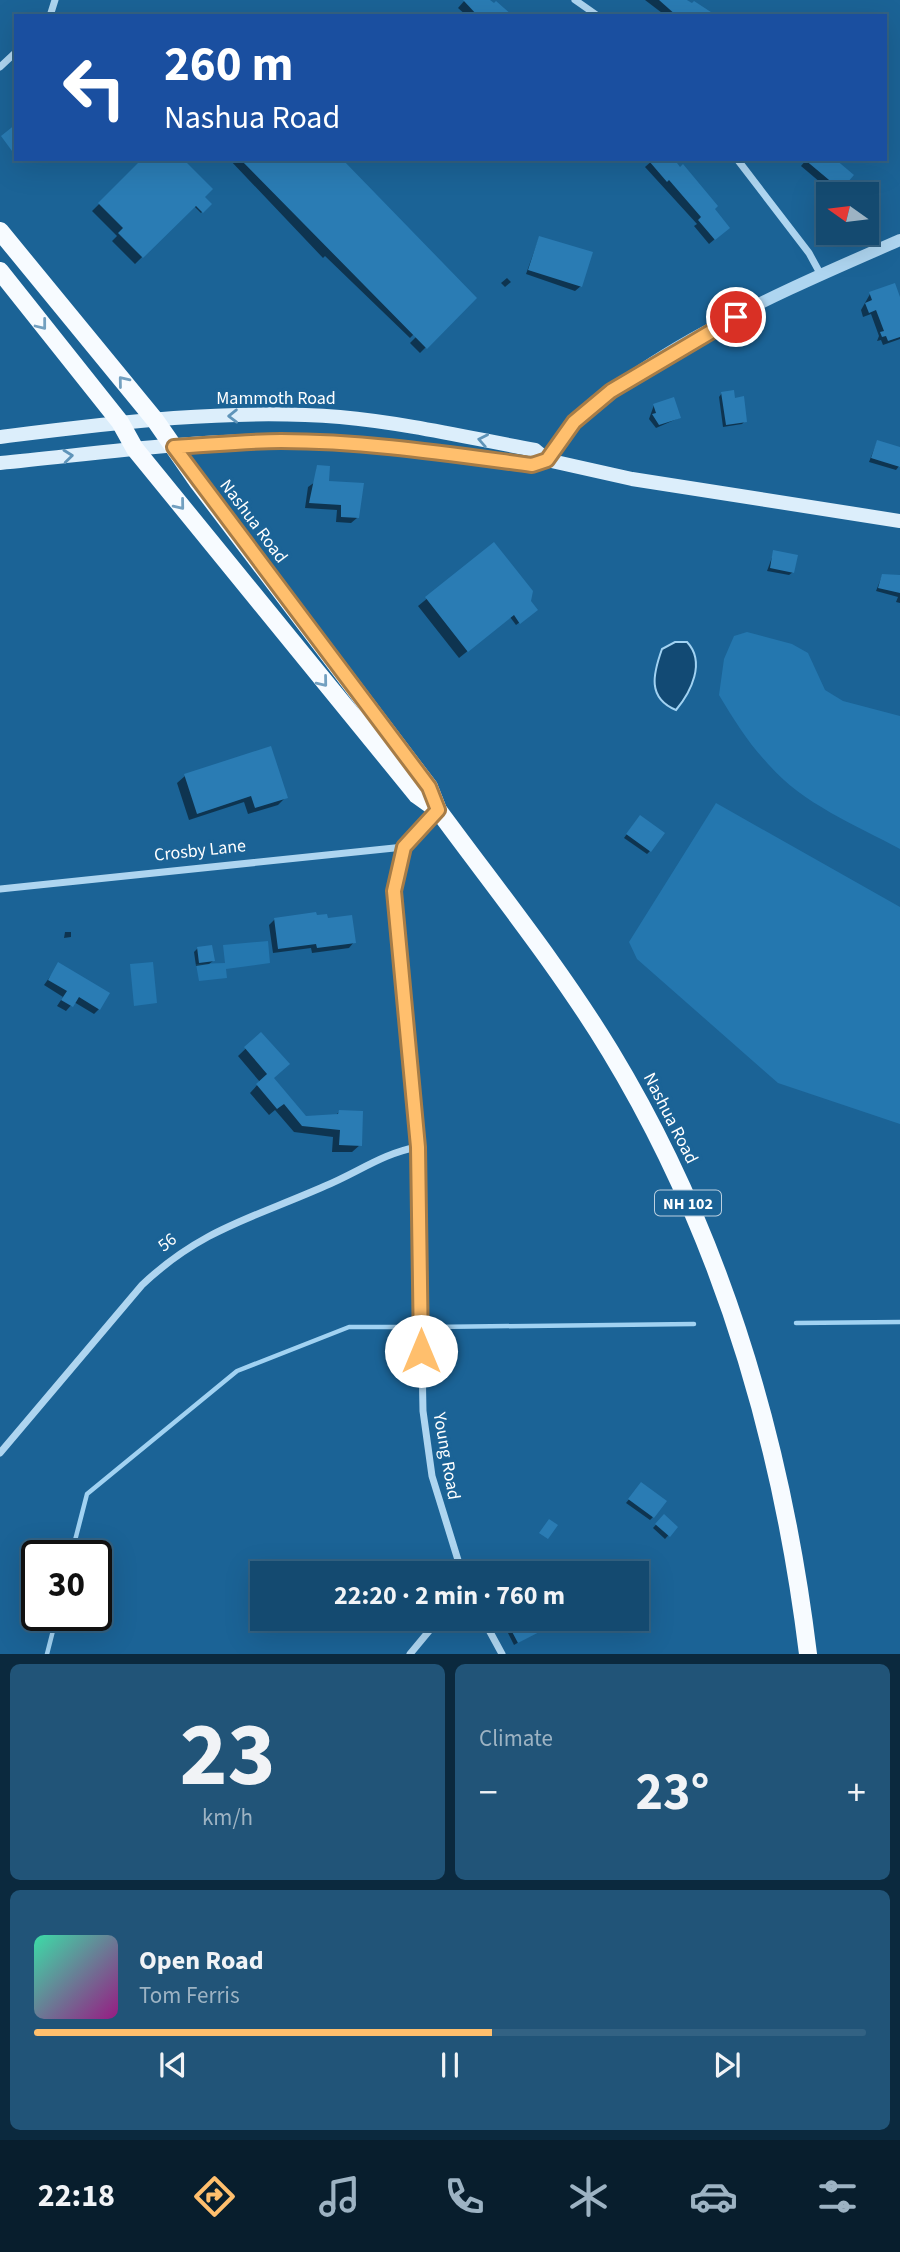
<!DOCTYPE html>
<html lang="en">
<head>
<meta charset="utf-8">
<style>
	:root { --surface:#144a70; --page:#215478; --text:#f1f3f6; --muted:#9db3c3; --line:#336283; --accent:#ffbf6d }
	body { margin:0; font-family:"Source Sans 3",sans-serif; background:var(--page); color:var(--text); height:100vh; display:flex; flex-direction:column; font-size:26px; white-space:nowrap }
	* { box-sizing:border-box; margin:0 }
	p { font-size:23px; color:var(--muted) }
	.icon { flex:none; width:38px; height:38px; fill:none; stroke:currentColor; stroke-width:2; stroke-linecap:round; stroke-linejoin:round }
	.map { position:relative; height:1654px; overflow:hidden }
	.sheet { display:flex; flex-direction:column; gap:10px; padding:10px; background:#0b293e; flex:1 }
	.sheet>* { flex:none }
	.hud { position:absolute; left:14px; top:14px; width:873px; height:147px; border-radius:0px; box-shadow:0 7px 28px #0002,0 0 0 2px var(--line); background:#1a4fa0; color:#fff; overflow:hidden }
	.needle { width:46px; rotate:284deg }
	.buttons { position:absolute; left:816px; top:182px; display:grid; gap:14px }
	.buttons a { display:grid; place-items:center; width:63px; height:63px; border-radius:0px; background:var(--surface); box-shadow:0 7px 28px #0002,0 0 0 2px var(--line); font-size:35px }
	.speed { position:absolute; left:21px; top:1540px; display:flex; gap:14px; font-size:35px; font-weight:700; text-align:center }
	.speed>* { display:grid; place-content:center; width:91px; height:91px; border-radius:50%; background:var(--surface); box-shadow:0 7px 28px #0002,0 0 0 2px var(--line); line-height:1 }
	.speed .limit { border:4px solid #111; border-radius:10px; background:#fff; color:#111 }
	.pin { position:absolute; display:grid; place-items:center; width:60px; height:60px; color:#fff; margin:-30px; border:4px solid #fff; border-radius:50%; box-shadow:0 2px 7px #0007 }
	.me { position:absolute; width:77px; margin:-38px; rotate:0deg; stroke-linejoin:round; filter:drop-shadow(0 0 5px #0008) }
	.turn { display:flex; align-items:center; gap:24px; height:147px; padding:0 35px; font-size:32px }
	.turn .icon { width:91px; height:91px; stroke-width:2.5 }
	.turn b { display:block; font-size:49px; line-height:60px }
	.big { font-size:52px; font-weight:700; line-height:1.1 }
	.sheet .card { flex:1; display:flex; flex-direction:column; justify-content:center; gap:10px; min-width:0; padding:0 24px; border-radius:10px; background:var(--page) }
	.sheet .dial { align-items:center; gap:0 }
	.dial b { font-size:91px; line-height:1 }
	.song { display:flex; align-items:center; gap:21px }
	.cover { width:84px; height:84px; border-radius:10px; background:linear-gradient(135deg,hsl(160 70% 55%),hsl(310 70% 35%)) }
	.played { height:7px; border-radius:4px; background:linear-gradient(90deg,var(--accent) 55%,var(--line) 55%) }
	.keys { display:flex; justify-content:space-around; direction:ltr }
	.heat { display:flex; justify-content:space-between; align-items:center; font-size:38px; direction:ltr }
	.sheet .tiles { flex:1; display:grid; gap:10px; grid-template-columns:1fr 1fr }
	.card:last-child { grid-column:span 2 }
	.trip { position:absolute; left:250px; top:1561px; width:399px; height:70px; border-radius:0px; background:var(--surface); box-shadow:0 7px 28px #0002,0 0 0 2px var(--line); font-weight:700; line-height:70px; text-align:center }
	.tab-bar { display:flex; height:112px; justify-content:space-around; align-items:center; background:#081e2d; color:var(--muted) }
	.tab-bar .icon { width:49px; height:49px }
	.tab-bar .current { color:var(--accent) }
	.tab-bar b { font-size:32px; color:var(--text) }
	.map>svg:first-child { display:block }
	.green { fill:#2477af }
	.water { fill:#124a74; stroke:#a1d2f2; stroke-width:2 }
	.shadow { fill:#0007 }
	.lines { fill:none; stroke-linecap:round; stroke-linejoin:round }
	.stream { stroke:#a1d2f2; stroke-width:4.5 }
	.building { fill:#2a7cb4 }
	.minor { stroke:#aed5f0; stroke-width:7 }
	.tertiary { stroke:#aed5f0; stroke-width:12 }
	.secondary { stroke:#dceefb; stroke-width:14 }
	.primary { stroke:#f7fbff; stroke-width:18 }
	.oneway { stroke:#73a0c0 }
	.oneway2 { stroke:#5f94b9 }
	.route-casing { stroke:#a67c47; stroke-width:18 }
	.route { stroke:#ffbf6d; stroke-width:12 }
	.labels { text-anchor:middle; stroke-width:7; stroke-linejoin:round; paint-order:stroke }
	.shield { fill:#1b6396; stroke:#bbd0e0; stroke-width:2 }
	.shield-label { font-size:16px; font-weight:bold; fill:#fff }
	.street-label { font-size:18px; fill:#fff; stroke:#1b6396 }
</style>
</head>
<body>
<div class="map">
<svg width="900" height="1654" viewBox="0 0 900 1654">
	<rect width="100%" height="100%" fill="#1b6396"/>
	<!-- green -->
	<path class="green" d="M747,632L792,644L808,653L825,690L843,701L900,716V849C856,825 803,804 769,765C749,744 734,720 719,695L724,659L734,636Z
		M716,803L900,907V1124L778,1083L637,959L629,942Z
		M268,941L270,963L226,969L227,978L199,981L196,964L225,963L223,945Z
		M153,962L157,1003L134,1006L130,964Z"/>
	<!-- water -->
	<path class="water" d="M675,642H687C706,662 691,692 676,710C647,698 653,674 662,649Z"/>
	<!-- shadow -->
	<path class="shadow" d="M465,0H487L510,16H467L458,8Z
		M645,0H686L713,16H666Z
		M145,159L203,197L209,205L201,213L194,206L135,264L112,241L117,236L92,211Z
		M229,159H339L475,298L420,353L410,343L444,309L442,306L410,338L325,256L323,258Z
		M654,159L713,210L722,233L709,244L694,226L697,224L645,167Z
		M807,159L851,175L834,194L801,166Z
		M539,238L581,286L575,291L526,274Z
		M507,278L511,282L505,287L501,283Z
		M870,294L900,302V339L883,345L881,340L877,341L879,336L871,314L863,317L861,310Z
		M722,393L745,421L742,424L723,427L719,397Z
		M654,405L679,418L656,428L649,419Z
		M877,442L900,449V465L896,470L869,462Z
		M317,467L357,518L351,523L336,522L337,510L305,508L308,487L315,482Z
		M494,544L529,600L532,613L516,625L510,617L459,658L418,606Z
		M774,552L793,572L789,575L767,571Z
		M882,576L900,577V603L896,602L898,597L876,591Z
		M185,776L286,797L278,805L248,814L244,802L189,820L177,783Z
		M637,820L650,851L647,854L624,838Z
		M275,919L326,920L354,942L349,948L312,953L311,948L273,953L269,925Z
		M65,932H71V937L64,938Z
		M198,948L213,961L209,964L196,966L194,952Z
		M59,964L99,1009L94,1014L74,1002L66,1011L57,1006L63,997L44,985Z
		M261,1034L272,1079L305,1118L335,1116L339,1112L360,1145L352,1152H332L333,1137L294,1132L275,1110L269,1115L250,1093L260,1082L238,1056Z
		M638,1488L653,1517L650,1520L626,1503Z
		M664,1516L676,1527L665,1539L653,1528Z
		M516,1619H529V1623L538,1619L543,1628L514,1645L507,1631L515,1625Z"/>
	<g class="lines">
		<!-- stream -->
		<path class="stream" d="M796,1323L900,1322
			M433,1327L694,1324
			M71,1556L87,1494L237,1371L349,1327H410
			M47,1654L57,1615"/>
	</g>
	<!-- building -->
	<path class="building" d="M463,0H490L494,3L496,1L513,16H478Z
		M659,0H687L692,3L694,1L717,16H677Z
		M16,124V148L12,151L1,136Z
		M142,159H183L213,189L205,197L212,204L203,213L196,206L143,258L118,233L123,228L98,203Z
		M240,159H342L477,298L427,349Z
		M651,159H674L680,167L683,164L718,206L715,209L730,228L715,240L698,220L701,217L669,180L667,182L649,161Z
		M804,159H835L854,175L841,190Z
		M539,236L593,252L582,287L528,270Z
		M895,283L900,297V337L888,341L886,336L882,337L880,332L884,331L876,310L869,313L865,303L872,300L869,292Z
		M734,390L735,398L744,396L747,422L726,425L721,392Z
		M674,397L681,418L659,425L652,414L656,413L653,404Z
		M877,440L900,447V467L871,458Z
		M317,465L330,466L329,481L364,483L359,518L341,517V505L309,503Z
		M494,542L533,591L531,601L538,610L520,624L514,615L468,652L425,597Z
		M773,550L798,555L794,573L770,568Z
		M882,574L900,575V593L878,588Z
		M271,746L288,798L255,808L251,796L197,814L184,774Z
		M640,815L665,833L651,852L626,834Z
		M316,912L317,915L327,914L328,918L352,915L356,943L317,948L316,944L278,949L274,918Z
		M212,945L215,961L199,963L197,947Z
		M58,962L110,993L100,1010L79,997L73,1007L61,1000L67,991L48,980Z
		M261,1032L290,1064L274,1078L306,1116L338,1114L339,1110L363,1111L362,1146L339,1145L340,1130L302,1126L284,1104L277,1109L256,1084L267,1074L244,1047Z
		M641,1482L667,1501L654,1518L628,1499Z
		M664,1514L678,1527L670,1537L655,1524Z
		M549,1519L558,1525L548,1539L539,1533Z
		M518,1619H540L545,1629L518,1643L509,1626Z"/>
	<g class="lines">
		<!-- minor -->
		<path class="minor" d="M575,0L598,16
			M50,16L55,0
			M0,67L16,52
			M737,159L809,253L821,275
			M437,811L404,847L394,891L418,1147L423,1411L432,1476L462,1573
			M0,889L404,847
			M0,1453L142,1285C201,1229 253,1218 325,1186C357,1173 383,1153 418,1147
			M483,1619L502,1654
			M410,1654L439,1619"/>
		<!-- tertiary -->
		<path class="tertiary" d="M547,460C602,365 800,284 900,240"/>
		<!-- secondary -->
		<path class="secondary" d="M0,437C112,423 227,408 340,417C406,423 470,438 535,450L547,460L632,479L900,521
			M0,463C93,454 188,440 282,441C366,442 449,455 532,465L547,460"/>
		<!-- primary -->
		<path class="primary" d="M0,231L155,420L198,482L429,787L438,810C496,889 559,967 610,1051C721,1234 782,1442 808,1654
			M0,271L120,422L135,449L417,795L438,810"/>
	</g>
	<!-- one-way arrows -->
	<defs><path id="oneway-chevron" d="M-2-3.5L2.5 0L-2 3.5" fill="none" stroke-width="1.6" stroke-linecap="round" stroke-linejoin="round" transform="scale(1.75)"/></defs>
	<g class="oneway">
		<use href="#oneway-chevron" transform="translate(42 325) rotate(52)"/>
		<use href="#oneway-chevron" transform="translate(123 381) rotate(-129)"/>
		<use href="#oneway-chevron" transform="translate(180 505) rotate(51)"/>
		<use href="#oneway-chevron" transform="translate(323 682) rotate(51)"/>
	</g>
	<g class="oneway2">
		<use href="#oneway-chevron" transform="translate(233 416) rotate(179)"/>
		<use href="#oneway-chevron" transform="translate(483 440) rotate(-169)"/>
		<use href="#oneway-chevron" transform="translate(68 456) rotate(-6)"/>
	</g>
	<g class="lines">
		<defs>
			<path id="route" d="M421,1351L418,1147L394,891L404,847L438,810L429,787L174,447C210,445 246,441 281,441C365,441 449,454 532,465L547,460L574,422L611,391L736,317"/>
		</defs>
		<!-- route casing -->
		<use href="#route" class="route-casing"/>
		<!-- route -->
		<use href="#route" class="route"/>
	</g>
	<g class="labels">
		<!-- shield labels -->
		<rect class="shield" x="655" y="1190.5" width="66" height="25" rx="5"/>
		<g class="shield-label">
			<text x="688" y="1209">NH 102</text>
		</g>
		<!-- street labels -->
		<g class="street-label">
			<text x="276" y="404">Mammoth Road</text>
			<text transform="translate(254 521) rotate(53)" y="6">Nashua Road</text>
			<text transform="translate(200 850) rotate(-6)" y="6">Crosby Lane</text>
			<text transform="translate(671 1118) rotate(63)" y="6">Nashua Road</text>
			<text transform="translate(167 1242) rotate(-37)" y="6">56</text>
			<text transform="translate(447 1456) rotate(80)" y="6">Young Road</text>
		</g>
	</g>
</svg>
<div class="buttons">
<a><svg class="needle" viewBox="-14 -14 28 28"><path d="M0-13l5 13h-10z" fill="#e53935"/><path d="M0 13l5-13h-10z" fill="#9db3c3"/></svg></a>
</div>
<div class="speed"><div class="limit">30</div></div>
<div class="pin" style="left:736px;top:317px;background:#d93025"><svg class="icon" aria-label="arrive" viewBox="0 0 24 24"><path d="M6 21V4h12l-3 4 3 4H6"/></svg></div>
<svg class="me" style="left:421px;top:1351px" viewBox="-20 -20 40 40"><circle r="19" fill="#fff"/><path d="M0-13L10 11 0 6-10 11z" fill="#ffbf6d"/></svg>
<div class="trip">22:20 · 2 min · 760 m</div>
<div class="hud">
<div class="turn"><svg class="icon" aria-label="left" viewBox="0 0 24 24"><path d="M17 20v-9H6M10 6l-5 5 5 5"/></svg><div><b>260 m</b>Nashua Road</div></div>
</div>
</div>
<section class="sheet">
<div class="tiles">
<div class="card dial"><b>23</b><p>km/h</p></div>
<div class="card"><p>Climate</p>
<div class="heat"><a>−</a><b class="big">23°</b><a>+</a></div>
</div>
<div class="card">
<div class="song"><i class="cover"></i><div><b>Open Road</b><p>Tom Ferris</p></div></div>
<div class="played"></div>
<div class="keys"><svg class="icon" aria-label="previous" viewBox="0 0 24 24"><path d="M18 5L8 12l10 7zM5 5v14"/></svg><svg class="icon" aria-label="pause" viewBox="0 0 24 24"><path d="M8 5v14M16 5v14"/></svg><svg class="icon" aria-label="next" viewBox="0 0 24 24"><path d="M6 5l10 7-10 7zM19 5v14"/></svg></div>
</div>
</div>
</section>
<nav class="tab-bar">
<b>22:18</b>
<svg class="icon current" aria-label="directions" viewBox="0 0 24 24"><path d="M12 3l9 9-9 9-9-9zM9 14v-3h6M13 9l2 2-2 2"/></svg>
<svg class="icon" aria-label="music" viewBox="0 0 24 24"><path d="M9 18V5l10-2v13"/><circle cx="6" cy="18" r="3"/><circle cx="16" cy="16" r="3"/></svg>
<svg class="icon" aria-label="phone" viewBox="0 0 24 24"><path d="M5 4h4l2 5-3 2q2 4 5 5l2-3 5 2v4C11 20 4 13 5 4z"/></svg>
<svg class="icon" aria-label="climate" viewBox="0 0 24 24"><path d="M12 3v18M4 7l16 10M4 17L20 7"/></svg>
<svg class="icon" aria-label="car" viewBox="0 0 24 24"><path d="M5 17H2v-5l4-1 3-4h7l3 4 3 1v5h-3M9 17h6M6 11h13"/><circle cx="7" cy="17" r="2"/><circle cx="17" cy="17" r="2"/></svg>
<svg class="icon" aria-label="filters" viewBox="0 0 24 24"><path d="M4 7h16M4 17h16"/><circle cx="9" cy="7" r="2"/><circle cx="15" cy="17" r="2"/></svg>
</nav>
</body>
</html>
